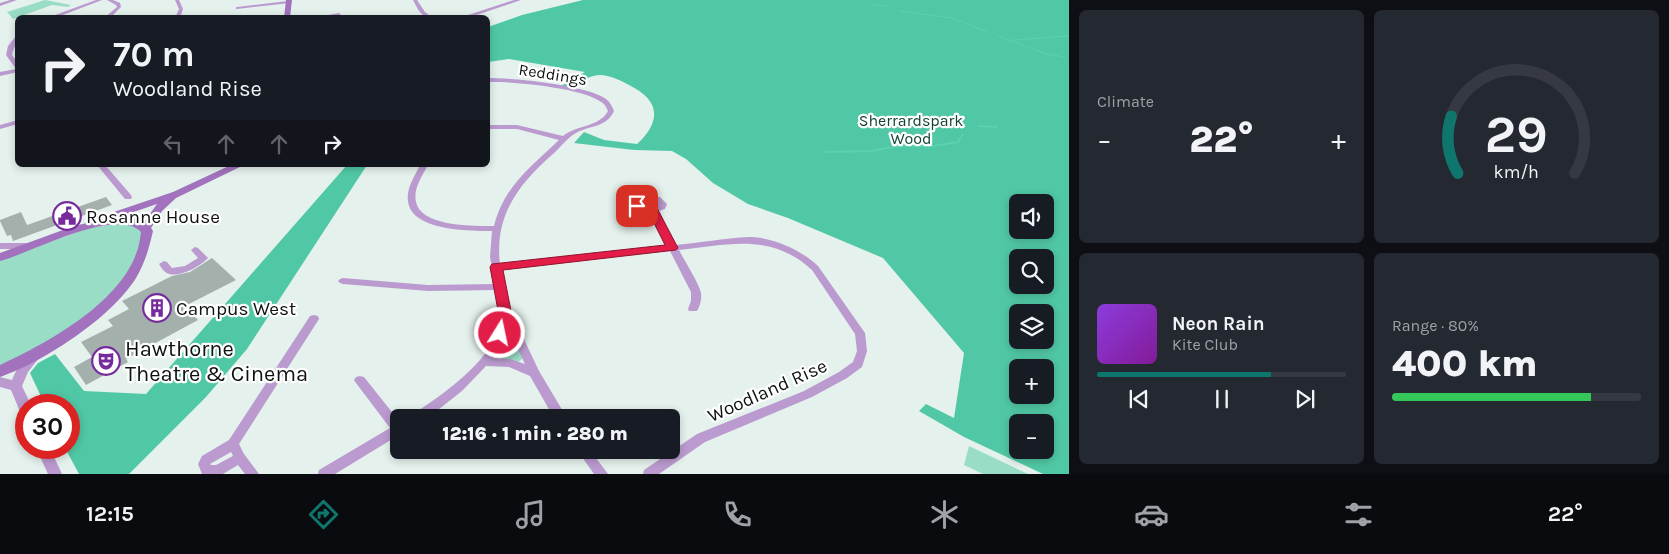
<!DOCTYPE html>
<html lang="en">
<head>
<meta charset="utf-8">
<style>
	:root { --surface:#171b24; --page:#242831; --text:#f1f3f6; --muted:#9ea1a6; --line:#363941; --accent:#0f766e }
	body { margin:0; font-family:Karla,sans-serif; background:var(--page); color:var(--text); height:100vh; display:flex; flex-direction:column; font-size:19px; white-space:nowrap }
	* { box-sizing:border-box; margin:0 }
	p { font-size:16px; color:var(--muted) }
	.icon { flex:none; width:28px; height:28px; fill:none; stroke:currentColor; stroke-width:2; stroke-linecap:round; stroke-linejoin:round }
	.map { position:relative; flex:1; overflow:hidden }
	.side { display:flex; flex-direction:column; gap:10px; padding:10px; background:#0d0f14; width:600px }
	.side>* { flex:none }
	.top-card { position:absolute; left:15px; top:15px; width:475px; height:152px; border-radius:8px; box-shadow:0 2px 8px #0003; background:#171b24; color:var(--text); overflow:hidden }
	.controls { position:absolute; left:1009px; top:194px; display:grid; gap:10px }
	.controls a { display:grid; place-items:center; width:45px; height:45px; border-radius:8px; background:var(--surface); box-shadow:0 2px 8px #0003; font-size:25px }
	.speed { position:absolute; left:15px; top:394px; display:flex; gap:10px; font-size:25px; font-weight:700; text-align:center }
	.speed>* { display:grid; place-content:center; width:65px; height:65px; border-radius:50%; background:var(--surface); box-shadow:0 2px 8px #0003; line-height:1 }
	.speed .limit { border:8px solid #d22; background:#fff; color:#111 }
	.pin { position:absolute; display:grid; place-items:center; width:42px; height:42px; color:#fff; margin:-21px; border-radius:10px; box-shadow:0 2px 8px #0006 }
	.me { position:absolute; width:55px; margin:-28px; rotate:10deg; stroke-linejoin:round; filter:drop-shadow(0 0 4px #0008) }
	.turn { display:flex; align-items:center; gap:18px; height:105px; padding:0 15px; font-size:22px }
	.turn .icon { width:65px; height:65px; stroke-width:2.5 }
	.turn b { display:block; font-size:35px; line-height:42px }
	.lanes { display:flex; align-items:center; height:48px; padding:0 15px; background:#0003; justify-content:center; gap:25px; direction:ltr }
	.lanes .off { opacity:.35 }
	.big { font-size:38px; font-weight:800; line-height:1.1 }
	.side .widget { flex:1; display:flex; flex-direction:column; justify-content:center; gap:8px; min-width:0; padding:0 18px; border-radius:8px; background:var(--page) }
	.side .dial { align-items:center; gap:0 }
	.dial svg { height:130px; overflow:visible; fill:none; stroke:var(--line); stroke-width:7; stroke-linecap:round; text-anchor:middle }
	.dial text { fill:var(--text); stroke:none }
	.song { display:flex; align-items:center; gap:15px }
	.cover { width:60px; height:60px; border-radius:8px; background:linear-gradient(135deg,hsl(270 70% 55%),hsl(290 70% 35%)) }
	.played { height:5px; border-radius:2px; background:linear-gradient(90deg,var(--accent) 70%,var(--line) 70%) }
	.keys { display:flex; justify-content:space-around; direction:ltr }
	.heat { display:flex; justify-content:space-between; align-items:center; font-size:28px; direction:ltr }
	.charge { height:8px; border-radius:4px; background:linear-gradient(90deg,#34c759 80%,var(--line) 0) }
	.side .tiles { flex:1; display:grid; gap:10px; grid-template-columns:repeat(2,1fr) }
	.trip { position:absolute; left:390px; top:409px; width:290px; height:50px; border-radius:8px; background:var(--surface); box-shadow:0 2px 8px #0003; font-weight:800; line-height:50px; text-align:center }
	.tab-bar { display:flex; height:80px; justify-content:space-around; align-items:center; background:#090b0e; color:var(--muted) }
	.tab-bar .icon { width:35px; height:35px }
	.tab-bar .current { color:var(--accent) }
	.tab-bar b { font-size:22px; color:var(--text) }
	main { display:flex; flex:1; min-height:0 }
	.map>svg:first-child { display:block }
	.green { fill:#9addc6 }
	.forest { fill:#51c8a5; fill-rule:evenodd }
	.lines { fill:none; stroke-linecap:round; stroke-linejoin:round }
	.stream-far1 { stroke:#5bd1ae; stroke-width:1 }
	.stream { stroke:#5bd1ae; stroke-width:2 }
	.building { fill:#a4b0ac }
	.minor { fill:#bb9bcf; fill-rule:evenodd }
	.tertiary { fill:#bb9bcf; fill-rule:evenodd }
	.secondary { fill:#a272be; fill-rule:evenodd }
	.route { fill:#e11d48; stroke:#92132f }
	.labels { text-anchor:middle; stroke-width:4.5; stroke-linejoin:round; paint-order:stroke }
	.far-street-label { font-size:16px; fill:#0d1210; stroke:#fff }
	.far-park-label { font-size:16px; fill:#124537; stroke:#fff }
	.poi-label { font-size:19px; fill:#0d1210; stroke:#fff; text-anchor:start }
	.street-label { font-size:19px; fill:#0d1210; stroke:#fff }
	.near-poi-label { font-size:22px; fill:#0d1210; stroke:#fff; text-anchor:start }
</style>
</head>
<body>
<main>
<div class="map">
<svg width="1069" height="474" viewBox="0 0 1069 474">
	<rect width="100%" height="100%" fill="#e4f1ec"/>
	<!-- green -->
	<path class="green" d="M45,0L71,5L68,7L52,5L13,19L7,12Z
		M128,222L142,231C142,268 102,305 74,326C52,342 24,354 0,368V260L89,228Z
		M509,332H511L523,358L518,362L494,357L506,333Z
		M969,446L1028,474H983L964,465Z"/>
	<!-- forest -->
	<path class="forest" d="M583,0H1069V474H1043L964,437L919,411L926,404L954,418L964,353L883,258L788,218L748,204L713,183L686,159L672,151L634,150L574,143L584,132L604,140L637,144C662,121 660,100 629,85C622,81 609,75 600,75C586,75 575,88 561,86L585,72L509,59L488,62V27L522,15ZM1018,202H1045V230H1018ZM1018,258H1045V285H1018ZM1018,312H1045V340H1018ZM1018,368H1045V395H1018ZM1018,422H1045V450H1018Z
		M347,165H367L247,349L206,397L129,474H79L65,448H69V405H45L30,373L38,363L55,354L84,391L146,394Z"/>
	<g class="lines">
		<!-- stream-far1 -->
		<path class="stream-far1" d="M871,4L889,7
			M899,11L952,18L988,32
			M998,36L1047,54L1065,57
			M1014,40L1069,36"/>
		<!-- stream -->
		<path class="stream" d="M978,126L997,127
			M826,152L871,151L899,146H934L958,142L963,134"/>
	</g>
	<!-- building -->
	<path class="building" d="M106,197L112,205L13,241L11,235L7,236L0,221V220L21,212L27,225Z
		M212,258L236,280L185,306L198,320L126,359L128,362L86,385L74,367L92,357L81,342L113,326L108,320L129,309L122,301L172,276L190,272Z"/>
	<g class="lines">
		<!-- minor -->
		<path class="minor" d="M10,0H17L0,6V3Z
			M96,0H102L55,18H47Z
			M107,0H113L120,3L121,7L110,18H104L117,7L116,5Z
			M175,0H179L183,9L180,18H175L179,9Z
			M413,0H417L425,12L433,18C421,18 418,9 413,0Z
			M514,0H521L468,18H459Z
			M288,1L290,2V3L237,9L235,8L237,7Z
			M339,13L344,18H339L338,16L312,18Z
			M16,36H18C18,43 13,48 12,55L18,63V72L0,76V72L16,69L6,55L8,46Z
			M488,78C513,78 586,85 606,99C610,102 612,106 614,111C606,128 590,125 576,133C567,138 561,147 553,154C519,184 494,215 500,264L667,246L650,212L639,211L633,204L641,196L660,197L667,204L665,209L658,211L676,245C700,243 724,238 749,237C773,237 801,250 818,266L865,333L867,351L862,367L847,378L812,397L705,442L659,474H643L644,470L697,434L804,391L839,372L853,362L857,351L855,334L812,270C771,232 728,245 679,250C684,260 699,283 701,293C702,299 700,306 697,311H689L688,309L691,301V292L670,251L501,269L509,302L510,316L521,333L539,371L567,418H554L530,376L509,367L486,366L462,391L434,413L427,418H411L413,414C441,396 490,362 498,328C501,315 499,303 496,290L428,291L343,284L340,283L338,281L340,279L343,278L428,285L495,284L490,257L492,231C470,231 411,231 408,201C406,188 415,176 420,165H428C422,176 413,189 416,202C421,227 474,226 494,226C504,186 531,167 559,140L517,129H488V125H517L563,136C576,125 600,127 608,111C606,107 605,104 601,102C584,88 511,81 488,82ZM646,201H655L658,205C653,207 646,209 642,204ZM508,329L525,364L510,359L493,358L501,346Z
			M18,120V124L0,129V125Z
			M97,165H105L131,195L132,197L131,199H125Z
			M195,247L198,248L208,258C201,266 178,279 167,273C164,272 161,267 159,264L164,261L167,262L172,268L185,266L198,258L191,250Z
			M314,315L318,316L319,319L239,444L244,454L259,474H245L238,465L223,474H202L198,464L202,456L229,440L310,316ZM231,452L233,456L216,465H211L210,464Z
			M360,376L364,377L399,421V435L335,474H318L319,470L390,428L356,383L354,380L356,377Z
			M577,450H590L608,474H594Z"/>
		<!-- tertiary -->
		<path class="tertiary" d="M0,243H28L33,246L28,249H0Z
			M33,353L37,355L39,358L28,372L22,386L31,405H26V416L21,414L11,390L0,387V377L12,380C16,370 22,357 33,353Z
			M36,448H50L62,474H48Z"/>
		<!-- secondary -->
		<path class="secondary" d="M286,0H292L290,18H284Z
			M231,165H244L176,198L162,211L151,228L153,231C149,248 145,263 136,278C112,317 44,362 0,377V365C46,344 118,304 136,254C139,247 140,239 141,232C116,206 31,253 0,261V253L74,226L109,218L107,216L108,214L173,192ZM157,204L144,222L138,219L119,217Z"/>
	</g>
	<!-- route -->
	<path class="route" d="M633,203C640,202 650,206 657,208L678,248L676,250L503,270L512,316L505,337H495L493,333L499,316L490,267L492,264L665,245L649,213L638,212L632,206Z"/>
	<!-- icons -->
	<defs>
		<symbol id="civic-ring" viewBox="-11 -11 22 22"><circle r="9.5" fill="#fff" stroke="#772a9c" stroke-width="1.5"/><path d="M-.6-6.5H3V-4.5H.6V-3L4-1V1h2V6H-6V1h2V-1L-.6-3ZM-1.2 2.5V6h2.4V2.5Z" fill="#772a9c"/></symbol>
		<symbol id="building-ring" viewBox="-11 -11 22 22"><circle r="9.5" fill="#fff" stroke="#772a9c" stroke-width="1.5"/><path d="M-4-6H4V6H1V3H-1V6H-4ZM-2.5-4.3h1.7v1.8h-1.7ZM.8-4.3h1.7v1.8H.8ZM-2.5-1h1.7V.8h-1.7ZM.8-1h1.7V.8H.8Z" fill="#772a9c"/></symbol>
		<symbol id="theatre-ring" viewBox="-11 -11 22 22"><circle r="9.5" fill="#fff" stroke="#772a9c" stroke-width="1.5"/><path d="M-5-5.5Q0-4 5-5.5V0Q5 5 0 6Q-5 5-5 0ZM-3.3-2.5H-1v1.5H-3.3ZM1-2.5H3.3v1.5H1ZM-2.8 1Q0 5.5 2.8 1Z" fill="#772a9c"/></symbol>
	</defs>
	<g fill-rule="evenodd">
		<use href="#civic-ring" x="51" y="200" width="32" height="32"/>
		<use href="#building-ring" x="141" y="292" width="32" height="32"/>
		<use href="#theatre-ring" x="90" y="345" width="32" height="32"/>
	</g>
	<g class="labels">
		<!-- far-street labels -->
		<g class="far-street-label">
			<text transform="translate(553 74) rotate(9)" y="6">Reddings</text>
		</g>
		<!-- far-park labels -->
		<g class="far-park-label">
			<text x="911" y="126">Sherrardspark<tspan x="911" dy="18">Wood</tspan></text>
		</g>
		<!-- poi labels -->
		<g class="poi-label">
			<text x="86" y="223">Rosanne House</text>
			<text x="176" y="315">Campus West</text>
		</g>
		<!-- street labels -->
		<g class="street-label">
			<text transform="translate(767 390) rotate(-24)" y="7">Woodland Rise</text>
		</g>
		<!-- near-poi labels -->
		<g class="near-poi-label">
			<text x="125" y="356">Hawthorne<tspan x="125" dy="25">Theatre &amp; Cinema</tspan></text>
		</g>
	</g>
</svg>
<div class="controls">
<a><svg class="icon" aria-label="sound" viewBox="0 0 24 24"><path d="M4 9h4l5-4v14l-5-4H4zM17 9q2 3 0 6"/></svg></a>
<a><svg class="icon" aria-label="search" viewBox="0 0 24 24"><circle cx="10" cy="10" r="6"/><path d="M15 15l6 6"/></svg></a>
<a><svg class="icon" aria-label="layers" viewBox="0 0 24 24"><path d="M12 4l9 5-9 5-9-5zM3 14l9 5 9-5"/></svg></a>
<a>+</a>
<a>−</a>
</div>
<div class="speed"><div class="limit">30</div></div>
<div class="pin" style="left:637px;top:206px;background:#d93025"><svg class="icon" aria-label="arrive" viewBox="0 0 24 24"><path d="M6 21V4h12l-3 4 3 4H6"/></svg></div>
<svg class="me" style="left:500px;top:333px" viewBox="-20 -20 40 40"><circle r="17" fill="#e11d48" stroke="#fff" stroke-width="3"/><path d="M0-11L8 9 0 5-8 9z" fill="#fff"/></svg>
<div class="trip">12:16 · 1 min · 280 m</div>
<div class="top-card">
<div class="turn"><svg class="icon" aria-label="right" viewBox="0 0 24 24"><path d="M7 20v-9h11M14 6l5 5-5 5"/></svg><div><b>70 m</b>Woodland Rise</div></div>
<div class="lanes"><svg class="icon off" aria-label="left" viewBox="0 0 24 24"><path d="M17 20v-9H6M10 6l-5 5 5 5"/></svg><svg class="icon off" aria-label="ahead" viewBox="0 0 24 24"><path d="M12 20V5M6 11l6-6 6 6"/></svg><svg class="icon off" aria-label="ahead" viewBox="0 0 24 24"><path d="M12 20V5M6 11l6-6 6 6"/></svg><svg class="icon" aria-label="right" viewBox="0 0 24 24"><path d="M7 20v-9h11M14 6l5 5-5 5"/></svg></div>
</div>
</div>
<section class="side">
<div class="tiles">
<div class="widget"><p>Climate</p>
<div class="heat"><a>−</a><b class="big">22°</b><a>+</a></div>
</div>
<div class="widget dial"><svg viewBox="0 0 100 80">
<path d="M14 69A42 42 0 1 1 86 69"/>
<path d="M14 69A42 42 0 0 1 10 34" stroke="#0f766e"/>
<text x="50" y="56" font-size="32" font-weight="700">29</text>
<text x="50" y="72" font-size="11">km/h</text>
</svg></div>
<div class="widget">
<div class="song"><i class="cover"></i><div><b>Neon Rain</b><p>Kite Club</p></div></div>
<div class="played"></div>
<div class="keys"><svg class="icon" aria-label="previous" viewBox="0 0 24 24"><path d="M18 5L8 12l10 7zM5 5v14"/></svg><svg class="icon" aria-label="pause" viewBox="0 0 24 24"><path d="M8 5v14M16 5v14"/></svg><svg class="icon" aria-label="next" viewBox="0 0 24 24"><path d="M6 5l10 7-10 7zM19 5v14"/></svg></div>
</div>
<div class="widget"><p>Range · 80%</p><b class="big">400 km</b><div class="charge"></div></div>
</div>
</section>
</main>
<nav class="tab-bar">
<b>12:15</b>
<svg class="icon current" aria-label="directions" viewBox="0 0 24 24"><path d="M12 3l9 9-9 9-9-9zM9 14v-3h6M13 9l2 2-2 2"/></svg>
<svg class="icon" aria-label="music" viewBox="0 0 24 24"><path d="M9 18V5l10-2v13"/><circle cx="6" cy="18" r="3"/><circle cx="16" cy="16" r="3"/></svg>
<svg class="icon" aria-label="phone" viewBox="0 0 24 24"><path d="M5 4h4l2 5-3 2q2 4 5 5l2-3 5 2v4C11 20 4 13 5 4z"/></svg>
<svg class="icon" aria-label="climate" viewBox="0 0 24 24"><path d="M12 3v18M4 7l16 10M4 17L20 7"/></svg>
<svg class="icon" aria-label="car" viewBox="0 0 24 24"><path d="M5 17H2v-5l4-1 3-4h7l3 4 3 1v5h-3M9 17h6M6 11h13"/><circle cx="7" cy="17" r="2"/><circle cx="17" cy="17" r="2"/></svg>
<svg class="icon" aria-label="filters" viewBox="0 0 24 24"><path d="M4 7h16M4 17h16"/><circle cx="9" cy="7" r="2"/><circle cx="15" cy="17" r="2"/></svg>
<b>22°</b>
</nav>
</body>
</html>
